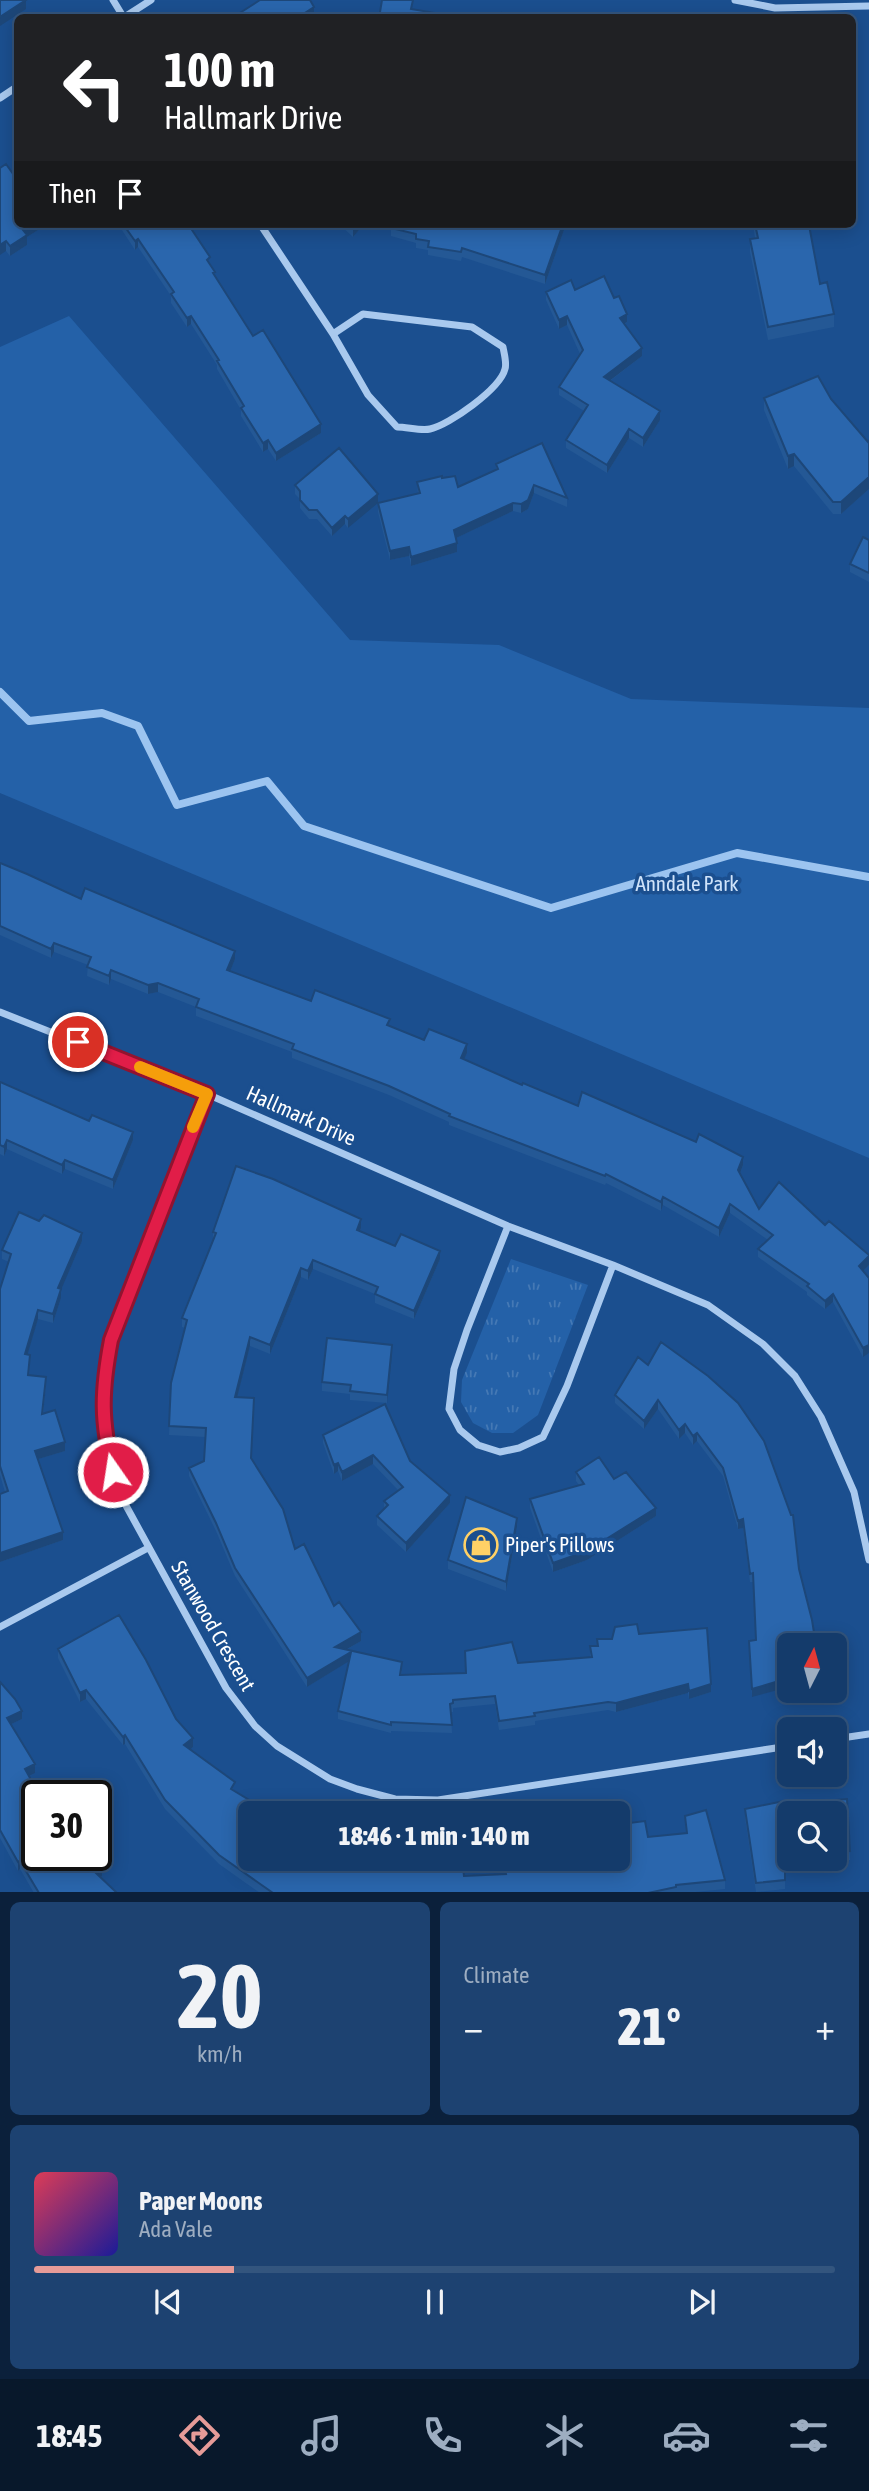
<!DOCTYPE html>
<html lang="en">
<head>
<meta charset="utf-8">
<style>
	:root { --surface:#143b6b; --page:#1d4271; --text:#f1f3f6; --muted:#9dadc1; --line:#33557e; --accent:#e69b98 }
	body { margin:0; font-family:"Asap Condensed",sans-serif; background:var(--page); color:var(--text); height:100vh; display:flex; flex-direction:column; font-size:26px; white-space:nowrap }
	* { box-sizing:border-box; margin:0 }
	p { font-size:23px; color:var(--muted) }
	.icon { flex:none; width:38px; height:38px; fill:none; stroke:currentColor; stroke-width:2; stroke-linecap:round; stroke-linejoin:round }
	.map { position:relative; height:1892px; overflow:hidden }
	.panel { display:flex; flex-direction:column; gap:10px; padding:10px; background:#0b203b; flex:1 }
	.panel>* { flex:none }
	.guide { position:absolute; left:14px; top:14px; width:842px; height:214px; border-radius:10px; box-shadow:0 4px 18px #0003,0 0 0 2px var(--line); background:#202124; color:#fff; overflow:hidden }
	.needle { width:46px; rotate:6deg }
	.buttons { position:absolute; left:777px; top:1633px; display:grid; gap:14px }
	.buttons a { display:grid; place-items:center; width:70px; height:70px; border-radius:10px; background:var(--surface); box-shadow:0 4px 18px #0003,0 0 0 2px var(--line); font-size:35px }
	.speed { position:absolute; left:21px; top:1780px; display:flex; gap:14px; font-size:35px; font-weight:700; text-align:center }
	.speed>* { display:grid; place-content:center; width:91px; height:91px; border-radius:50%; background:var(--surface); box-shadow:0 4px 18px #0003,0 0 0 2px var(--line); line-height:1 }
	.speed .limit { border:4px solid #111; border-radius:10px; background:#fff; color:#111 }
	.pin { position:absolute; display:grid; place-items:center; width:60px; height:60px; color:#fff; margin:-30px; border:4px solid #fff; border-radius:50%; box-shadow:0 2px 7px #0007 }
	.me { position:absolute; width:77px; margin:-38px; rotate:347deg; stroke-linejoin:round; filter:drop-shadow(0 0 5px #0008) }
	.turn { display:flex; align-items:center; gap:24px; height:147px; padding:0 35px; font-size:32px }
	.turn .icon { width:91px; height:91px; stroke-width:2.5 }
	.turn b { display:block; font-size:49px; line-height:60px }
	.then { display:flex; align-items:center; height:66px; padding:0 35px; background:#0003; gap:14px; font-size:26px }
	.big { font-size:52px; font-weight:800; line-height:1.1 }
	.panel .tile { flex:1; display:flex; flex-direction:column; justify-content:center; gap:10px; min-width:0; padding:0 24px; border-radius:10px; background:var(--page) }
	.panel .dial { align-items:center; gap:0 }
	.dial b { font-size:91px; line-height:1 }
	.song { display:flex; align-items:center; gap:21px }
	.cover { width:84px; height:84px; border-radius:10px; background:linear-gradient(135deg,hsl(350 70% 55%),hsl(240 70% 35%)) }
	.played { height:7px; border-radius:4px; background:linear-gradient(90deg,var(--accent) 25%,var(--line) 25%) }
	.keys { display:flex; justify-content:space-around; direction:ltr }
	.heat { display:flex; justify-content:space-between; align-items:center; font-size:38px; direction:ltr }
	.panel .tiles { flex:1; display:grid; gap:10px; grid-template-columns:1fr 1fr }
	.tile:last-child { grid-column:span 2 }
	.trip { position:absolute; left:238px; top:1801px; width:392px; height:70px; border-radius:10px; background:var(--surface); box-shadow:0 4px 18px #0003,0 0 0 2px var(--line); font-weight:800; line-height:70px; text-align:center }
	.tabs { display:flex; height:112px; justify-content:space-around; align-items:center; background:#08182b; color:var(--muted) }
	.tabs .icon { width:49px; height:49px }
	.tabs .on { color:var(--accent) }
	.tabs b { font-size:32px; color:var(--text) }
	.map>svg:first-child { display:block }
	.grass { fill:url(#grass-tufts) }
	.park { fill:#2461a8 }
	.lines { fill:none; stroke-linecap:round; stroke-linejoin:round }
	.stream { stroke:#9cc4f0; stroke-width:8 }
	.street { stroke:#a9c9ee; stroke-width:7 }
	.wall { fill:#245895 }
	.shaded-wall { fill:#1d4779 }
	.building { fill:#2a66ad; stroke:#1d4779; stroke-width:2 }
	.route-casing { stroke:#92132f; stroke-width:18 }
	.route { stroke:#e11d48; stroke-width:12 }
	.slow { stroke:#f59e0b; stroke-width:12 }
	.labels { text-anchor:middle; stroke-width:7; stroke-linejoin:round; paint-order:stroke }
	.park-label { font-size:21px; fill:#cfe3fa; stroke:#1b4f8f }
	.street-label { font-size:21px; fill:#fff; stroke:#1b4f8f }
	.poi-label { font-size:21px; fill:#fff; stroke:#1b4f8f; text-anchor:start }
</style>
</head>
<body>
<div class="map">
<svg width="869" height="1893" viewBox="0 0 869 1893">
	<defs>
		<pattern id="grass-tufts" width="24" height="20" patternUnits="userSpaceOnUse" patternTransform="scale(1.75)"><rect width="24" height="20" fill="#2461a8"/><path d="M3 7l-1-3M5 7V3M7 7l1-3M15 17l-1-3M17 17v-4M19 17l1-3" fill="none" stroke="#4579b5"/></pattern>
	</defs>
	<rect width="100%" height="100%" fill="#1b4f8f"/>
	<!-- grass -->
	<path class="grass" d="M511,1259L588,1285L538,1415L513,1433H492L473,1423L461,1402L462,1380Z"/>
	<!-- park -->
	<path class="park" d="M69,316L350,640L499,645L631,699L869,708V1158L0,793V347Z"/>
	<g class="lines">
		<!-- stream -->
		<path class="stream" d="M0,692L29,721L102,713L138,726L177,805L267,781L304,826L551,908L737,853L869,877"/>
		<!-- street -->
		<path class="street" d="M113,0L124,18
			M735,0L775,8L869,6
			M123,18L151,0
			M0,98L18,86
			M260,224L333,334L368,395L397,427C407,427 421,431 430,429C449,425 500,389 505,369C507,363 504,353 503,347L472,327L363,314L333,334
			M0,1012L207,1094L508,1226L613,1265L708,1305L763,1344L795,1376L821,1417L854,1492L869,1560
			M207,1094L111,1340L104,1378L103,1407L105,1435L118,1491L226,1688L255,1726L277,1746L330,1779L357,1789L395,1799L438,1800L789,1746
			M508,1226L467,1330L454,1369L449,1409L460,1430L478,1445L500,1452L519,1448L543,1437L567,1386L613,1265
			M0,1627L148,1548
			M835,1739L869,1734"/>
	</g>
	<!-- wall -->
	<path class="wall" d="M0,168L18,224H38V230L27,237V245L10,256L6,251Z
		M118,224H190V227L210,265L215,276L253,336L321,433L276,461L268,449L263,452L241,416V410L217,369V365L191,324L187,327L171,303V296L138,247L135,250Z
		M339,224H364L353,237Z
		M564,224V230L545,284L462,257L461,261L428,255V250L416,248V243L391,236V228Z
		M753,224H800L820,284L834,314V327L768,340L750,252V239L755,238Z
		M575,290L614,298L627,322L625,324L642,356L610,381L660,420L643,447L629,438L607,473L566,448V440L584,411L559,395V387L580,354L567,325L559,329L546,300V292Z
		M764,398L831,399L868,442L869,441V489L841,514H833L794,466L788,469L764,410Z
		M496,464L567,498V507L534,493L528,509L521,513L513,511L456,538L457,552L411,566L409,556L390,560L378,512V503L418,494L417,482L442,478L458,487L496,470Z
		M295,485L378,494L348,528L345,524L332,536L317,519H309L300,508V499L295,494Z
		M869,540V582L850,572V564Z
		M0,863L81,899L235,959L230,971L311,1001L390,1026L424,1040L467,1053L464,1059L522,1085L743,1165L740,1174L759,1209L825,1225L869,1255V1265L863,1271L869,1278L863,1357L833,1302L825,1309L807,1295V1292L758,1257V1249L768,1240L730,1213L719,1237L663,1205L661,1211L606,1183L605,1185L449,1125V1122L389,1095L292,1058V1052L196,1016V1007L158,992L148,994L111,979L109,985L87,976L88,965L54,952L51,958L0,935Z
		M0,1082L133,1140L113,1189L65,1169L62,1174L7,1149L4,1156L0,1154Z
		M361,1228L360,1232L395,1246L440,1259L414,1319L375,1303V1294L313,1269L308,1280L301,1277L270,1354L250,1346L237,1397L252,1459L295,1549L334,1606L361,1641L346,1650L402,1671L401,1675L466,1673L518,1663L590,1657V1646H597V1639H612L639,1634L711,1692L689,1699L688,1693L616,1712L608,1710L535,1721V1725L499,1730L495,1704L453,1708V1712H451L452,1733L391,1731V1733L338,1719V1711L349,1661L307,1687L235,1576L216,1531L189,1476V1468L204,1461L205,1437L169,1435L171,1383L185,1328L182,1327V1318L213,1240V1232Z
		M82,1241L61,1289V1298L53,1323L38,1319L27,1354L30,1363L29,1375L46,1386L43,1414L65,1451L38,1459L63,1540L0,1562V1494L5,1492L0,1475V1289L9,1262L2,1259V1250Z
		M392,1354L387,1403L350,1400V1394L322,1391V1382Z
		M638,1357L791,1515L752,1697L749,1641L756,1640L753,1582H750L743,1528L738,1529L723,1476L697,1441L693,1445L685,1433L679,1439L658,1409L644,1429L615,1403V1395Z
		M323,1435L410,1461L450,1503L406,1552L377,1525V1516L384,1509V1501L398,1490L373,1464L342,1481L338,1471L334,1474L323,1443Z
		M576,1472L614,1479L656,1516L587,1560L553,1572L530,1508V1499L579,1485L576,1481Z
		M517,1526L506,1591L448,1569V1560Z
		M58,1649L176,1719L193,1747L190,1749L235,1791L250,1858L376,1860L464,1876L505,1874L502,1858H618L621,1824L648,1837L686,1833L685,1816L725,1880V1889L686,1893H260L219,1864L165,1809L125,1744L123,1745L86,1699L80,1702L58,1658Z
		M0,1682L22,1719L11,1724L35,1773L29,1776L37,1855L102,1876L100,1877L117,1893H34L20,1869L18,1871L0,1838Z
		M847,1799L850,1860L828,1861L824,1858H835V1813H789V1831L785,1827V1889L756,1892L745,1818V1809L784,1801V1804Z"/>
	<!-- shaded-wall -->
	<path class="shaded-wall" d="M26,0V9L0,26V17Z
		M314,7V16L311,18H297Z
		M32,224H38V230L27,237V245L10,256V246L23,230Z
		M356,224H364L353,237V228Z
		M563,224H564V230L545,284V275Z
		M138,239V247L135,250V241Z
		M6,241V251L0,255V245Z
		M627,314V322L620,326V318Z
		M191,316V324L187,327V318Z
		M567,316V325L559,329V320Z
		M642,348V356L604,385V377Z
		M660,411V420L643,447V438Z
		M321,424V433L276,461V453Z
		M629,429V438L607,473V465Z
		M268,440V449L263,452V443Z
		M794,454V466L788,469V456Z
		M869,477V489L841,514V502Z
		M534,485V493L528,509L521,513V504Z
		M378,494V503L348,528V519Z
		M513,503V511L454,539V530Z
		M345,516V524L332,536V528Z
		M457,543V552L411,566V557Z
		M409,547V556L390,560V551Z
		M54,943V952L51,958V949Z
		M235,951V959L227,979V970Z
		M111,970V979L109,985V976Z
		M158,983V992L148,994V985Z
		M467,1044V1053L461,1066V1058Z
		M133,1132V1140L113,1189V1180Z
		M7,1140V1149L4,1156V1147Z
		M743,1157V1165L738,1179V1170Z
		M65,1160V1169L62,1174V1165Z
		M663,1197V1205L661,1211V1202Z
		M730,1204V1213L719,1237V1228Z
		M361,1219V1228L357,1239V1230Z
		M82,1233V1241L58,1297V1288Z
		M440,1251V1259L414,1319V1311Z
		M869,1256V1265L859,1275V1266Z
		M313,1260V1269L308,1280V1271Z
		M301,1268V1277L270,1354V1345Z
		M61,1289V1298L53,1323V1314Z
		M833,1294V1302L825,1309V1301Z
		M38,1310V1319L25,1363V1354Z
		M250,1337V1346L235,1406V1397Z
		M392,1345V1354L387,1403V1395Z
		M869,1345V1353L863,1357V1348Z
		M658,1400V1409L644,1429V1421Z
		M685,1424V1433L679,1439V1430Z
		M697,1433V1441L693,1445V1436Z
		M65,1442V1451L35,1460V1451Z
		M373,1455V1464L342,1481V1472Z
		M338,1463V1471L334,1474V1465Z
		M450,1495V1503L406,1552V1543Z
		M656,1508V1516L587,1560L553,1572V1563Z
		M517,1518V1526L506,1591V1582Z
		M743,1519V1528L738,1529V1521Z
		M63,1532V1540L0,1562V1553Z
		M361,1632V1641L335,1656V1647Z
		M351,1652V1660L307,1687V1678Z
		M789,1678V1687L752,1697V1689Z
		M688,1684V1693L616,1712V1703Z
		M711,1684V1692L689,1699V1691Z
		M86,1690V1699L80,1702V1693Z
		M22,1711V1719L7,1726V1718Z
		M125,1735V1744L123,1745V1737Z
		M193,1738V1747L184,1754V1745Z
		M35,1764V1773L25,1778V1769Z
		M20,1861V1869L18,1871V1862Z
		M102,1867V1876L95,1881V1872Z"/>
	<!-- building -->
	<path class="building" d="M0,0H26L0,17Z
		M260,0H310L314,7L297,18H232Z
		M382,0H413L411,9L447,15V18H379Z
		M502,13L522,18H501Z
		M6,164L18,181V224H32L23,230L27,235L10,246L6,241L0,245V168Z
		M123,224H188L210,257L207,260L215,272L213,273L253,336L263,330L321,424L276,453L268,440L263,443L241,408L244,406L217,361L219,360L191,316L187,318L171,294L174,292L138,239L135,241Z
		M348,224H356L353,228Z
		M391,224H563L545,275L462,248L461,252L428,247L429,241L416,239V234L391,228Z
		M755,224H800V227L809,225L820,284L827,282L834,314L768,327L750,239L758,238Z
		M604,276L614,298L619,296L627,314L620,318L642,348L604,377L660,411L643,438L629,429L607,465L566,440L588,405L559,387L583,350L567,316L559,320L546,292L571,280L575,290Z
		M818,376L831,399L868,442L869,441V477L841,502H833L794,454L788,456L764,398Z
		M542,443L567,498L534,485L528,500L521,504L513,503L454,530L457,543L411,557L409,547L390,551L378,503L420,493L417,482L442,476V478L455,476L458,487L498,469L496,464Z
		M339,448L378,494L348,519L345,516L332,528L317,510H309L300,500V491L295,485Z
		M863,537L869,540V573L850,564Z
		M0,863L27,874L81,899L85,888L235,951L227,970L311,1001L315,990L390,1019L387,1025L424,1040L429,1029L467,1044L461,1058L522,1085L523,1083L578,1106L582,1092L696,1142L699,1134L743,1157L738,1170L759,1209L779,1182L825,1225L829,1221L869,1255V1256L859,1266L869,1278V1345L863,1348L833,1294L825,1301L807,1286L809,1284L758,1249L773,1235L730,1204L719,1228L663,1197L661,1202L606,1174L605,1176L449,1116L450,1114L389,1086L292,1049L294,1044L196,1007L199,999L158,983L148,985L111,970L109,976L87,967L91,957L54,943L51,949L0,926Z
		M0,1082L89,1121L92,1115L133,1132L113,1180L65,1160L62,1165L7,1140L4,1147L0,1145Z
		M236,1166L273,1179L361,1219L357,1230L395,1246L401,1234L440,1251L414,1311L375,1294L378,1287L313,1260L308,1271L301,1268L270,1345L250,1337L235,1397L254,1398L251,1458L283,1509L295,1549L304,1544L334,1606L339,1602L361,1632L335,1647L402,1662L400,1675L466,1673L465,1651L512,1642L518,1663L592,1657L590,1646H598L597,1639H612L615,1627L637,1624L639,1634L707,1628L711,1684L689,1691L688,1684L616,1703L608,1702L534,1713L535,1716L499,1721L495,1696L453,1700V1703L450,1704L452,1725L391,1722V1725L338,1711L351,1652L307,1678L235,1568L216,1523L189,1468L204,1461L206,1428L169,1426L171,1383L187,1320L182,1318L216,1233L213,1232Z
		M19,1212L39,1221L44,1215L82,1233L58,1288L61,1289L53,1314L38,1310L25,1354L30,1355L28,1375L46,1377L42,1414L55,1410L65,1442L35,1451L63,1532L0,1553V1494L8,1491L0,1466V1289L11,1254L2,1250Z
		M327,1338L392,1345L387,1395L350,1391L351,1385L322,1382Z
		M661,1342L708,1376L738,1403L764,1441L791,1515H793L799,1569L812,1620L816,1645H789V1678L752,1689L749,1641L756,1640L753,1573L750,1574L743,1519L738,1521L723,1468L697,1433L693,1436L685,1424L679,1430L658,1400L644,1421L615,1395L638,1357L648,1365Z
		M385,1404L410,1461L450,1495L406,1543L377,1516L388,1505L384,1501L403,1487L373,1455L342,1472L338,1463L334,1465L323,1435Z
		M599,1457L614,1479L626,1472L656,1508L587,1551L553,1563L530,1499L584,1484L576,1472Z
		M466,1497L517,1518L506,1582L448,1560Z
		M119,1615L146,1660L176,1719L193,1738L184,1745L235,1782L231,1789L271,1813H250V1858H373L376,1860L377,1858H406L437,1864V1858H462L464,1876L506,1874L503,1858H618V1830H622L621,1824L645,1821L648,1837L687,1833L685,1816L706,1810L725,1880L676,1885V1887L648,1893H273L219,1855L165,1800L125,1735L123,1737L86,1690L80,1693L58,1649Z
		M0,1682L15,1699L22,1711L7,1718L35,1764L25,1769L40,1796H37V1855H95L102,1867L95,1872L117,1893H39L20,1861L18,1862L0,1830Z
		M847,1799L850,1851L835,1852V1813H789V1822L785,1818V1880L756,1883L745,1809L784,1801V1804Z"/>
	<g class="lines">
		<defs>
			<path id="route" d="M78,1042L207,1094L111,1340C101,1393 101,1420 113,1472"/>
		</defs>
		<!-- route casing -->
		<use href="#route" class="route-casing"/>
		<!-- route -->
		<use href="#route" class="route"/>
		<!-- slow -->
		<path class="slow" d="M140,1067L207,1094L193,1127"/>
	</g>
	<!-- icons -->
	<defs>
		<symbol id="shop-ring" viewBox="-11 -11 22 22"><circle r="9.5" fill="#1b4f8f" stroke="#ffd166" stroke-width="1.5"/><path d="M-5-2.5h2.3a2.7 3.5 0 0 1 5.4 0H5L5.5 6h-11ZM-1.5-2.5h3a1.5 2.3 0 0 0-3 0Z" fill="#ffd166"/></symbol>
	</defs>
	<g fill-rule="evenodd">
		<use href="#shop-ring" x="462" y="1526" width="38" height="38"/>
	</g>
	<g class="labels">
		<!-- park labels -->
		<g class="park-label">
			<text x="687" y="891">Anndale Park</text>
		</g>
		<!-- street labels -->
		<g class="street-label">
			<text transform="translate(301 1116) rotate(24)" y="7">Hallmark Drive</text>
			<text transform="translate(213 1626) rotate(60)" y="7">Stanwood Crescent</text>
		</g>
		<!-- poi labels -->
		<g class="poi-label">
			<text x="505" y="1552">Piper's Pillows</text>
		</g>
	</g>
</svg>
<div class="buttons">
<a><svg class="needle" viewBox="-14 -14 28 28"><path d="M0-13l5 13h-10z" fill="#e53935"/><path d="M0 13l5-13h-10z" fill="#9dadc1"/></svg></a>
<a><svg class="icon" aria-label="sound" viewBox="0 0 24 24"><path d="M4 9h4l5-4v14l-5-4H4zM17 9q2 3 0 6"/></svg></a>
<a><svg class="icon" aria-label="search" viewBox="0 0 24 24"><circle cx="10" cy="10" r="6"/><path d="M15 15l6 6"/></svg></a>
</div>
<div class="speed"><div class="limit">30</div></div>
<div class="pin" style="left:78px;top:1042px;background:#d93025"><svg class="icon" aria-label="arrive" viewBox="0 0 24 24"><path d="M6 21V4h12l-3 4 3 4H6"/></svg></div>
<svg class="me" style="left:113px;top:1472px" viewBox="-20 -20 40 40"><circle r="17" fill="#e11d48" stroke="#fff" stroke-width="3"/><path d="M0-11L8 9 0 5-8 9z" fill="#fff"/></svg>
<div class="trip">18:46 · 1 min · 140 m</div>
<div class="guide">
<div class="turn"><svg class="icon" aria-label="left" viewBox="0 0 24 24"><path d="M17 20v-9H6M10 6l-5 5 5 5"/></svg><div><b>100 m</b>Hallmark Drive</div></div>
<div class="then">Then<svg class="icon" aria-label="arrive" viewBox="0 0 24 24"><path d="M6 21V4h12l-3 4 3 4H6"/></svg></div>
</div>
</div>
<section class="panel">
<div class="tiles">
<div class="tile dial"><b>20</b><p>km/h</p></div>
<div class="tile"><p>Climate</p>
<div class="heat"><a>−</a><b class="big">21°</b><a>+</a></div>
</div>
<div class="tile">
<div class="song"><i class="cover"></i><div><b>Paper Moons</b><p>Ada Vale</p></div></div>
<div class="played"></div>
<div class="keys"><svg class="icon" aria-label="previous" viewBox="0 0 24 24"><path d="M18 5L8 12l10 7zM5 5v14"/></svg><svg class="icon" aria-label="pause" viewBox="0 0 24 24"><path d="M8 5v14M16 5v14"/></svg><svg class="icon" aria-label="next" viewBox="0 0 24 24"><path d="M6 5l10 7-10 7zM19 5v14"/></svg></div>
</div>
</div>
</section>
<nav class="tabs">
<b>18:45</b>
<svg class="icon on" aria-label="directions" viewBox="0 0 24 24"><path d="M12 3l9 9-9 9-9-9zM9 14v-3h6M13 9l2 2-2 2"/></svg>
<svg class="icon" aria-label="music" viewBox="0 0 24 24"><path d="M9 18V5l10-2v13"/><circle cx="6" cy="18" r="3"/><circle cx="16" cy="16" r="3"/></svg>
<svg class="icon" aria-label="phone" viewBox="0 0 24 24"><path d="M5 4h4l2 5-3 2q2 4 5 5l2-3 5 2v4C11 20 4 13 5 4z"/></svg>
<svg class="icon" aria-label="climate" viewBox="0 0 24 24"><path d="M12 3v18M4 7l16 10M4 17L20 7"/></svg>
<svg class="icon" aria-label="car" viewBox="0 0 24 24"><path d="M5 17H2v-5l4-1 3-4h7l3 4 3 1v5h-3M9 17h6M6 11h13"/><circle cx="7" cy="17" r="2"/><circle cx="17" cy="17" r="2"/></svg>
<svg class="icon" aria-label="filters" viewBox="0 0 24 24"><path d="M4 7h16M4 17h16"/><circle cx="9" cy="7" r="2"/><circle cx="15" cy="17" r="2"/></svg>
</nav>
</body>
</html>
